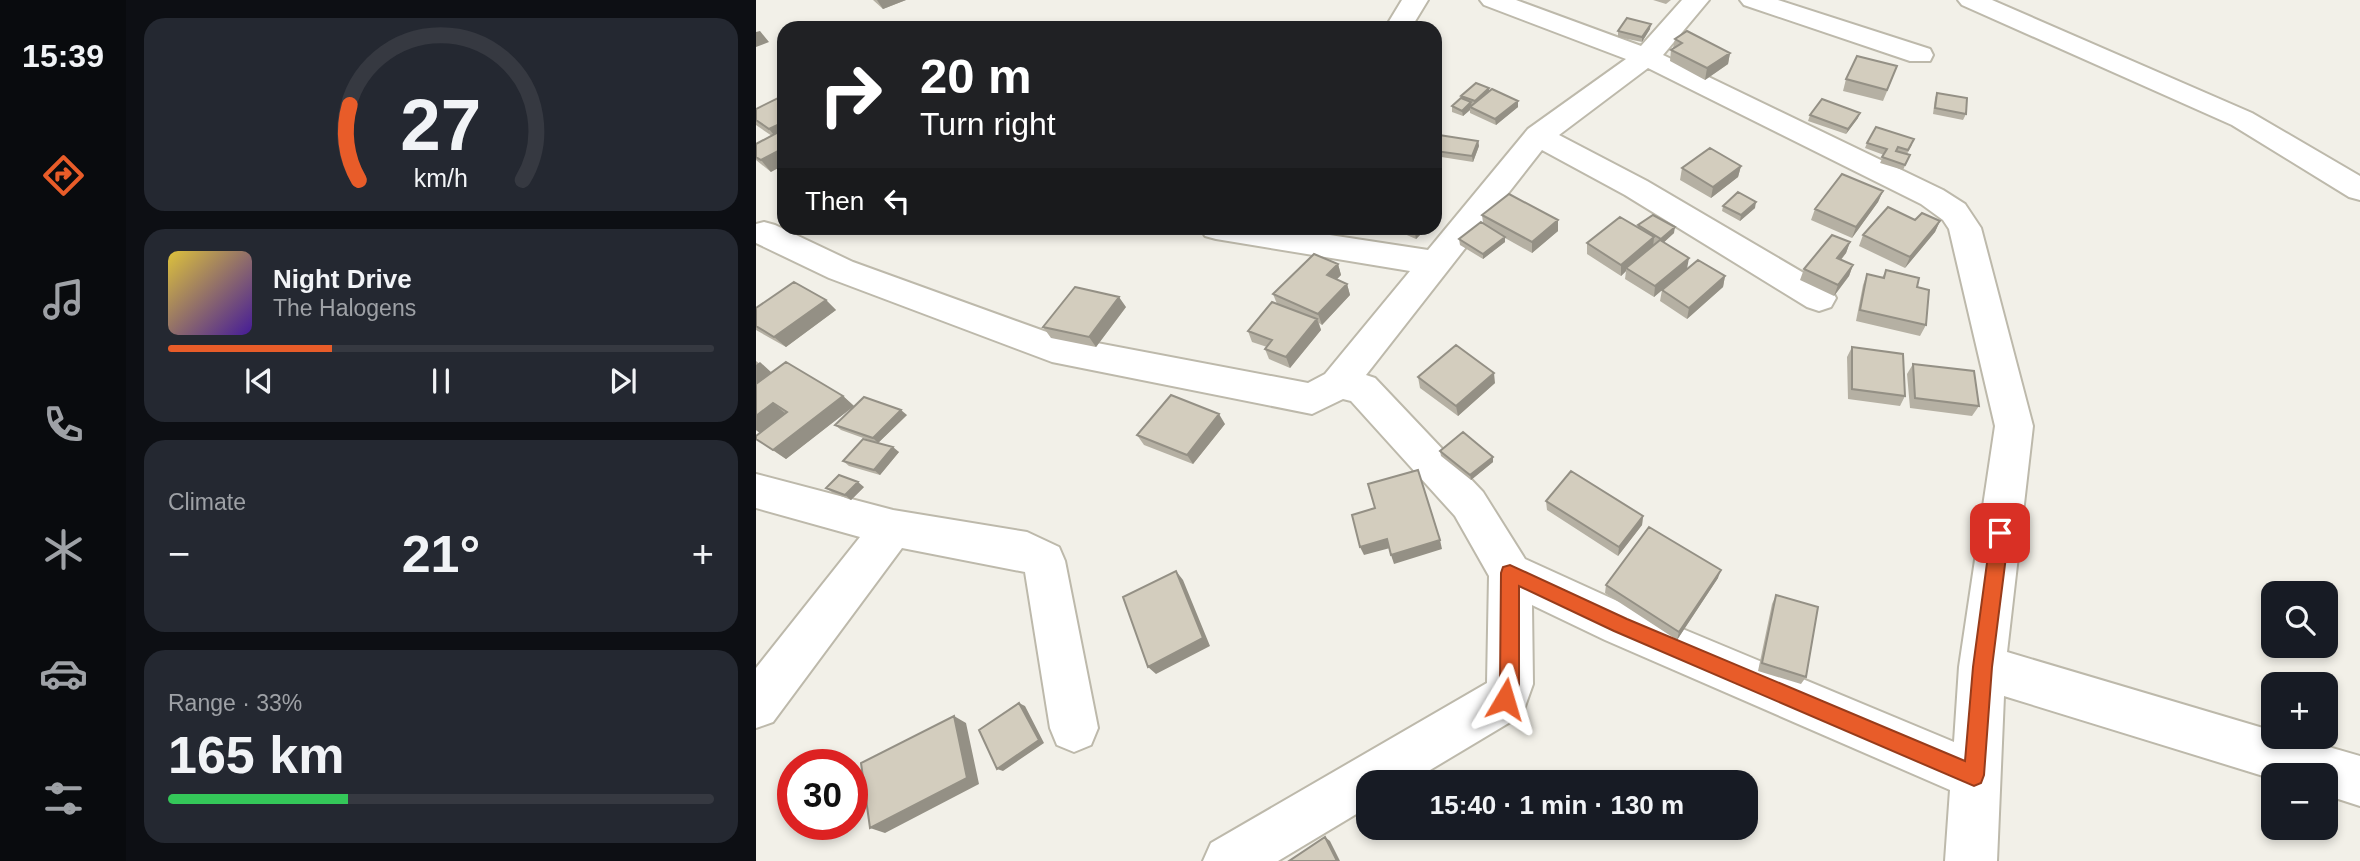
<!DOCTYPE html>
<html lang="en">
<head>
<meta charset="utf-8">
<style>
	:root { --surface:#171b24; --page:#242831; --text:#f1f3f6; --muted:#9ea1a6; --line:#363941; --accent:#e85c29 }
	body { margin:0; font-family:Helvetica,sans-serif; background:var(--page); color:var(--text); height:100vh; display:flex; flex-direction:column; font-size:26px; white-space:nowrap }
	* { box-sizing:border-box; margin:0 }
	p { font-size:23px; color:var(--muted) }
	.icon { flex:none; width:38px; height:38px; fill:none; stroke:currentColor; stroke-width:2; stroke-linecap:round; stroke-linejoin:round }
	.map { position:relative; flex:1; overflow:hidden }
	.drawer { display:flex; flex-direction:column; gap:18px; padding:18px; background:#0d0f14; width:630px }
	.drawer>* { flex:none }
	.guide { position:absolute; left:21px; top:21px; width:665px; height:214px; border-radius:21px; box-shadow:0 4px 10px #0003; background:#202124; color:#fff; overflow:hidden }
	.buttons { position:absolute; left:1505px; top:581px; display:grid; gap:14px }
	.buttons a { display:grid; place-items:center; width:77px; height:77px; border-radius:14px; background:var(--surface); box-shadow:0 4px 10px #0003; font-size:35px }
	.speed { position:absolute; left:21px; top:749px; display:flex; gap:14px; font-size:35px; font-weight:700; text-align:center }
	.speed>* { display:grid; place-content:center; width:91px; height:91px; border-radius:50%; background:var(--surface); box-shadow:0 4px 10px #0003; line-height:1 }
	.speed .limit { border:10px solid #d22; background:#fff; color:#111 }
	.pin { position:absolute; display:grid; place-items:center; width:60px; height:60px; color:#fff; margin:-30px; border-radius:14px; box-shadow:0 4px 10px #0006 }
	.me { position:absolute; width:77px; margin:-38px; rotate:7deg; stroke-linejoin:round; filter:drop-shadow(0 0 5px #0008) }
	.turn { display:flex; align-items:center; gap:24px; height:147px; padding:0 28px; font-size:32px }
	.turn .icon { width:91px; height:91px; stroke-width:2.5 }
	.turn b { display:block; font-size:49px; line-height:60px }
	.then { display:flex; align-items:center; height:66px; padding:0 28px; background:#0003; gap:14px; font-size:26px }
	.big { font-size:52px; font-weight:700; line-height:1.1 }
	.drawer .card { flex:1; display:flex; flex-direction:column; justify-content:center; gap:10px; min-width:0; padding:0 24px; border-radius:21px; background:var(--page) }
	.drawer .dial { align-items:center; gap:0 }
	.dial svg { height:182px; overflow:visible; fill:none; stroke:var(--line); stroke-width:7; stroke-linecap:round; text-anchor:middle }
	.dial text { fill:var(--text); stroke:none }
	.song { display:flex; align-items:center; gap:21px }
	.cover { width:84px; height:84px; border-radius:10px; background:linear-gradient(135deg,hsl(50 70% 55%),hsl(260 70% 35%)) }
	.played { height:7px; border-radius:4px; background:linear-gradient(90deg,var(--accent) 30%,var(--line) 30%) }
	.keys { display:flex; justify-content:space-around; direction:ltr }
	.heat { display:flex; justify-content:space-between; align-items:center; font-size:38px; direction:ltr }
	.charge { height:10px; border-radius:5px; background:linear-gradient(90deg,#34c759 33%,var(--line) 0) }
	.trip { position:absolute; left:600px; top:770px; width:402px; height:70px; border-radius:21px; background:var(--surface); box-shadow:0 4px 10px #0003; font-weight:700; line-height:70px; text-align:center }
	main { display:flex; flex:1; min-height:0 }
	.tab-bar { display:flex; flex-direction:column; width:126px; justify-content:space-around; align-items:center; background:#090b0e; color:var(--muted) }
	.tab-bar .icon { width:49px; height:49px }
	.tab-bar .selected { color:var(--accent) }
	.tab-bar b { font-size:32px; color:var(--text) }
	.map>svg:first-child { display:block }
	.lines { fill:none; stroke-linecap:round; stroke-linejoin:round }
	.street-casing { stroke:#bdb9ab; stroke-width:4 }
	.street { fill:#fff; fill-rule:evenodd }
	.wall { fill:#b5b0a3 }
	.shaded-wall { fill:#949085 }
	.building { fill:#d3cdbe; stroke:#949085; stroke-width:2 }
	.route { fill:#e85c29; stroke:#973c1b; stroke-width:2 }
</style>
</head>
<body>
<main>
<nav class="tab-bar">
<b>15:39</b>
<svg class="icon selected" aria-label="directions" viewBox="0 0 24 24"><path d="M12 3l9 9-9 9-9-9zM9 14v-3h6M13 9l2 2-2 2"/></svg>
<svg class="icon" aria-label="music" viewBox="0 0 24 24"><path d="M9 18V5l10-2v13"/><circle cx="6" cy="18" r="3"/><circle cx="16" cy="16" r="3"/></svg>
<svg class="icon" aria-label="phone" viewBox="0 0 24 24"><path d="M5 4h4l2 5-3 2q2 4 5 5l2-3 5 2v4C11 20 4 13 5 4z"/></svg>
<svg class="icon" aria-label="climate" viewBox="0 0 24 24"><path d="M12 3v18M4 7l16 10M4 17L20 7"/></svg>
<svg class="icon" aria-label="car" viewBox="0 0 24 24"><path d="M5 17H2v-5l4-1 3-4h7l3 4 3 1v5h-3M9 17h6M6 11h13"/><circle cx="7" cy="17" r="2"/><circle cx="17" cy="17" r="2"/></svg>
<svg class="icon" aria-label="filters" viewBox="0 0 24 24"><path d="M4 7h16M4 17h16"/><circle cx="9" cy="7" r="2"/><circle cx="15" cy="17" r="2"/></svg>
</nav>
<section class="drawer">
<div class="card dial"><svg viewBox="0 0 100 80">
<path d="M14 69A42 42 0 1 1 86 69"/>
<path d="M14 69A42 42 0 0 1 10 36" stroke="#e85c29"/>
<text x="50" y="56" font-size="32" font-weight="700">27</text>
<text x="50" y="72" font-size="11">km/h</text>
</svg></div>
<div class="card">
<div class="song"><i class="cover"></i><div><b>Night Drive</b><p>The Halogens</p></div></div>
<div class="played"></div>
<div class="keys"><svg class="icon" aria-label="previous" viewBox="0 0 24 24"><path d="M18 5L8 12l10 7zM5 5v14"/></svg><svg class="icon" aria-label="pause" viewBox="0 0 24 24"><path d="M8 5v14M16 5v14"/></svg><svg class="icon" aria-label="next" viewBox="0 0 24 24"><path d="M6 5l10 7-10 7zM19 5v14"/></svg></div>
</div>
<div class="card"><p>Climate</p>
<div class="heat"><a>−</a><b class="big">21°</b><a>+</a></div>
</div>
<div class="card"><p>Range · 33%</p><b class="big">165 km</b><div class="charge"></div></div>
</section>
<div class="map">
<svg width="1604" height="861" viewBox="0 0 1604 861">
	<rect width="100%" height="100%" fill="#f2f0e8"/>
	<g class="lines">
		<defs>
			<path id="street" d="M646,0H672L655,28H629Z
				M724,0H760L885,46L926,0H953L907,55L1187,190L1209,204L1225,228L1277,426L1251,652L1517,731V737H1538L1604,756V806L1570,795V775H1517V779L1248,696L1241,861H1189L1194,790L849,640L776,605L777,684L766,715L654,782H612V807L522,861H447L455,843L731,683L733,576L699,516L595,401L587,399L556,414L296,362L73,278L0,243V224L8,222L19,225L97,262L299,335L552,383L569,374L654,271L460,239L449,236L444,228H528L672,250L772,129L870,59L728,5ZM892,68L1165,204L1187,220L1193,229L1239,426L1203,667L1198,742L881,610L769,559L727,492L619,378L610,375L786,150L869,195L1051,307L1063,311L1075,307L1080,298L1075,289L891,181L803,135Z
				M984,0H1022L1174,49L1177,55L1174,61H1154L988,5Z
				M1202,0H1236L1496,113L1604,176V200L1593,197L1476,125L1206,5Z
				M0,474L137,510L271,532L303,547L309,561L342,728L335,745L318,752L301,745L294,728L269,572L146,548L17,722L0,728V668L104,537L0,508Z"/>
		</defs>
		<!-- street casing -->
		<use href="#street" class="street-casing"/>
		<!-- street -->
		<use href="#street" class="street"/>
	</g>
	<!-- wall -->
	<path class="wall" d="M117,0H150L127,9Z
		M897,0H915L910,4Z
		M894,29L886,42L862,37V31Z
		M919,39L974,53L972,64L949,80L914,61L915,50L917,48Z
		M1137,77L1127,101L1087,91L1090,79Z
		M733,92L762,107L740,125L714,113V110L707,116L696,112V106L705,98V96Z
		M1181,93L1210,114L1207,120L1177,114L1179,98Z
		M28,95L15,172L0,160V144L16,136L0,125V109Z
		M1054,115L1102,118L1090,134L1052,121Z
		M722,141L723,146L717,162L679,156V144Z
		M1111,143L1156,145L1151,154L1154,155L1147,170L1124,163L1128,155L1109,148Z
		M985,166L982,177L955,198L924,180L926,168Z
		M1127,191L1122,202L1096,238L1055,220L1059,209Z
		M967,206L999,208L984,221L966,211Z
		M726,215L802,231L776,253L749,238V242L727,259L704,245L703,239L727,223Z
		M1159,220L1184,221L1179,232L1149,268L1103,246L1107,235Z
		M882,225L918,233L908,242L931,269L969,276L967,287L931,319L904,301L906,290L898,297L869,279L870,271L865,276L831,254V243L882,228Z
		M597,228H619L613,235L597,229Z
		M636,228H671L660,239L637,229Z
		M1094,242L1090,253L1085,260L1097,265L1093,276L1078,296L1044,280L1048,269Z
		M582,264L585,275L580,280L591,284L594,295L566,325L563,323L565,330L534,368L513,359L509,349L511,347L496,342L492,331L521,304L517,294Z
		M1130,270L1161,287L1170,325L1164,336L1100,321L1107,285L1111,274L1126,278Z
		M70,300L80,310L30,347L0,330V308Z
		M370,307L340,347L295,338L287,327Z
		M1096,347L1149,396L1144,406L1092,399L1091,357Z
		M0,361L16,373L87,396L98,406L30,459L0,439L4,433L0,430Z
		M1157,364L1223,406L1216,416L1154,408L1151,374Z
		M662,377L739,383L702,416L664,388Z
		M151,415L122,443L143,452L124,475L93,466L87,461L121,443L85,430L79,425Z
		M469,424L437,464L388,445L381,435Z
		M684,451L737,462L715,480L685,456Z
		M108,487L95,500L77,493L70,488Z
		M790,501L887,516L886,525L862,556L791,510Z
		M962,578L921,640L849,593L850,585Z
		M1020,595L1050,677L1045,684L1002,671L1016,604Z"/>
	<!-- shaded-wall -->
	<path class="shaded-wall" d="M121,0H150L127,9Z
		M895,24L894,29L886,42V37Z
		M4,31L13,42L0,47V32Z
		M974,53L972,64L949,80L951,68Z
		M733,88V94L719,107V101Z
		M762,101V107L740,125L739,119Z
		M715,102L716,108L714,107V110L707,116L706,111Z
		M1104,113L1102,118L1090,134L1092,129Z
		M28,122V138L23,141L13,129Z
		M722,141L723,146L717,162L716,156Z
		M28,148V165L15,172L5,160Z
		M985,166L982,177L955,198L957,187Z
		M1127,191L1122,202L1096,238L1100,227Z
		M1000,202L999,208L984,221L985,215Z
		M802,220V231L776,253V242Z
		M1184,221L1179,232L1149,268L1154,257Z
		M919,227L918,233L905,245V239Z
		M611,228H619L613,235Z
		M664,228H671L660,239L659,233Z
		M749,237V242L727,259V254Z
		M898,237L897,248L870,268V271L865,276V265Z
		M1094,242L1090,253L1077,269L1081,258Z
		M933,258L931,269L898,297L899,286Z
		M582,264L585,275L574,286L571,275Z
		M1097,265L1093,276L1078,296L1082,285Z
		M969,276L967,287L931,319L933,308Z
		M591,284L594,295L566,325L562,314Z
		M363,297L370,307L340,347L333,337Z
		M70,300L80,310L30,347L18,337Z
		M561,319L565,330L534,368L530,357Z
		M4,362L16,373L0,386V365Z
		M738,373L739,383L702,416L700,406Z
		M87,396L98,406L30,459L17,450Z
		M17,403L29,413L4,433L0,430V416Z
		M145,410L151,415L122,443L117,438Z
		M463,414L469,424L437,464L431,455Z
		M137,447L143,452L124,475L118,470Z
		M737,457V462L715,480L714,475Z
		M102,482L108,487L95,500L89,495Z
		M887,516L886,525L862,556L863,547Z
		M631,539L634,548L608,555L604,547Z
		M684,540L686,549L638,564L635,555Z
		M965,570L962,578L921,640L923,632Z
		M420,571L427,580L454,646L400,674L392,667Z
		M263,703L269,706L288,743L247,771L241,769Z
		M198,716L210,723L223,784L129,833L114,828Z
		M569,837L574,841L584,861H581Z"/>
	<!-- building -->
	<path class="building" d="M871,18L895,24L886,37L862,31Z
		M931,31L974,53L951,68L915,50L926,43L919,39Z
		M1101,56L1141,66L1131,90L1090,79Z
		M720,83L733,88L719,101L705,96Z
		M736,89L762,101L739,119L714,107Z
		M1181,93L1211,98L1210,114L1179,108Z
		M28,95V122L13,129L0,120V109Z
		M705,98L715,102L706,111L696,106Z
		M1066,99L1104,113L1092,129L1054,115Z
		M1120,127L1158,139L1152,150L1142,147L1140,151L1154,155L1149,165L1126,157L1131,149L1111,143Z
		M28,129V148L5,160L0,157V144Z
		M683,135L722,141L716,156L679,151V144Z
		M954,148L985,166L957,187L926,168Z
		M1086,174L1127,191L1100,227L1059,209Z
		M982,192L1000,202L985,215L967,206Z
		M753,194L802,220L776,242L726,215Z
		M1132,207L1159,220L1166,213L1184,221L1154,257L1107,235Z
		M897,215L919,227L905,239L882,225Z
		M864,217L898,237L865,265L831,243Z
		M725,222L749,237L727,254L703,239Z
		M646,228H664L659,233Z
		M1076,235L1094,242L1081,258L1097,265L1082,285L1048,269Z
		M904,240L933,258L899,286L870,268Z
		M558,254L582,264L571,275L591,284L562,314L517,294Z
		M942,260L969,276L933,308L906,290Z
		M1130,270L1163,278L1161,287L1173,290L1170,325L1104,310L1111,274L1128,278Z
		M38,282L70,300L18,337L0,326V308Z
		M319,287L363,297L333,337L287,327Z
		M516,302L561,319L530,357L509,349L516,340L492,331Z
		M700,345L738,373L700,406L662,377Z
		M1096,347L1147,354L1149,396L1096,389Z
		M30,362L87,396L17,450L0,439V436L31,412L17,403L0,416V384Z
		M1157,364L1218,371L1223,406L1159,398Z
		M415,395L463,414L431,455L381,435Z
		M108,397L145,410L117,438L79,425Z
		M707,432L737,457L714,475L684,451Z
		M107,439L137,447L118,470L87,461Z
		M662,470L684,540L635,555L631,539L604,547L596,515L619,508L612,484Z
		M815,471L887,516L863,547L790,501Z
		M83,475L102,482L89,495L70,488Z
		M893,527L965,570L923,632L850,585Z
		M420,571L447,638L392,667L367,597Z
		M1020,595L1062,607L1050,677L1006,663Z
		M263,703L283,740L241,769L223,730Z
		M198,716L211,778L114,828L105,763Z
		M569,837L581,861H533Z"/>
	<!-- route -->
	<path class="route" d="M1244,525L1253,533L1236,667L1228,775L1225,783L1218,786L858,631L763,586V684L756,706L749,709L743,706L740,699L744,684L745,573L747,567L754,565L871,619L1209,761L1217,667L1235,533Z"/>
</svg>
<div class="buttons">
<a><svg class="icon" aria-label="search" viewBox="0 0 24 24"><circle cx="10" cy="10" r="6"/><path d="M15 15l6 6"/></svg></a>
<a>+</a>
<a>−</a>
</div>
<div class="speed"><div class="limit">30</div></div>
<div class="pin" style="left:1244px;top:533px;background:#d93025"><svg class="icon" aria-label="arrive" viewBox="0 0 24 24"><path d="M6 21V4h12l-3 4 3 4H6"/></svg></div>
<svg class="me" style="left:749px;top:699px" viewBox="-20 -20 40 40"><path d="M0-17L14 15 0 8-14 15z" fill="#e85c29" stroke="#fff" stroke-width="4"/></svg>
<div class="trip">15:40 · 1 min · 130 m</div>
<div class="guide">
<div class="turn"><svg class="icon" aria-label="right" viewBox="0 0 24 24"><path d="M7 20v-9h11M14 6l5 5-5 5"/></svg><div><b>20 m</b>Turn right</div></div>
<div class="then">Then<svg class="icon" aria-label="left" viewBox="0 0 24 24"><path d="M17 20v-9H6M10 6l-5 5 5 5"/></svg></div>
</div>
</div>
</main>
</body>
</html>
